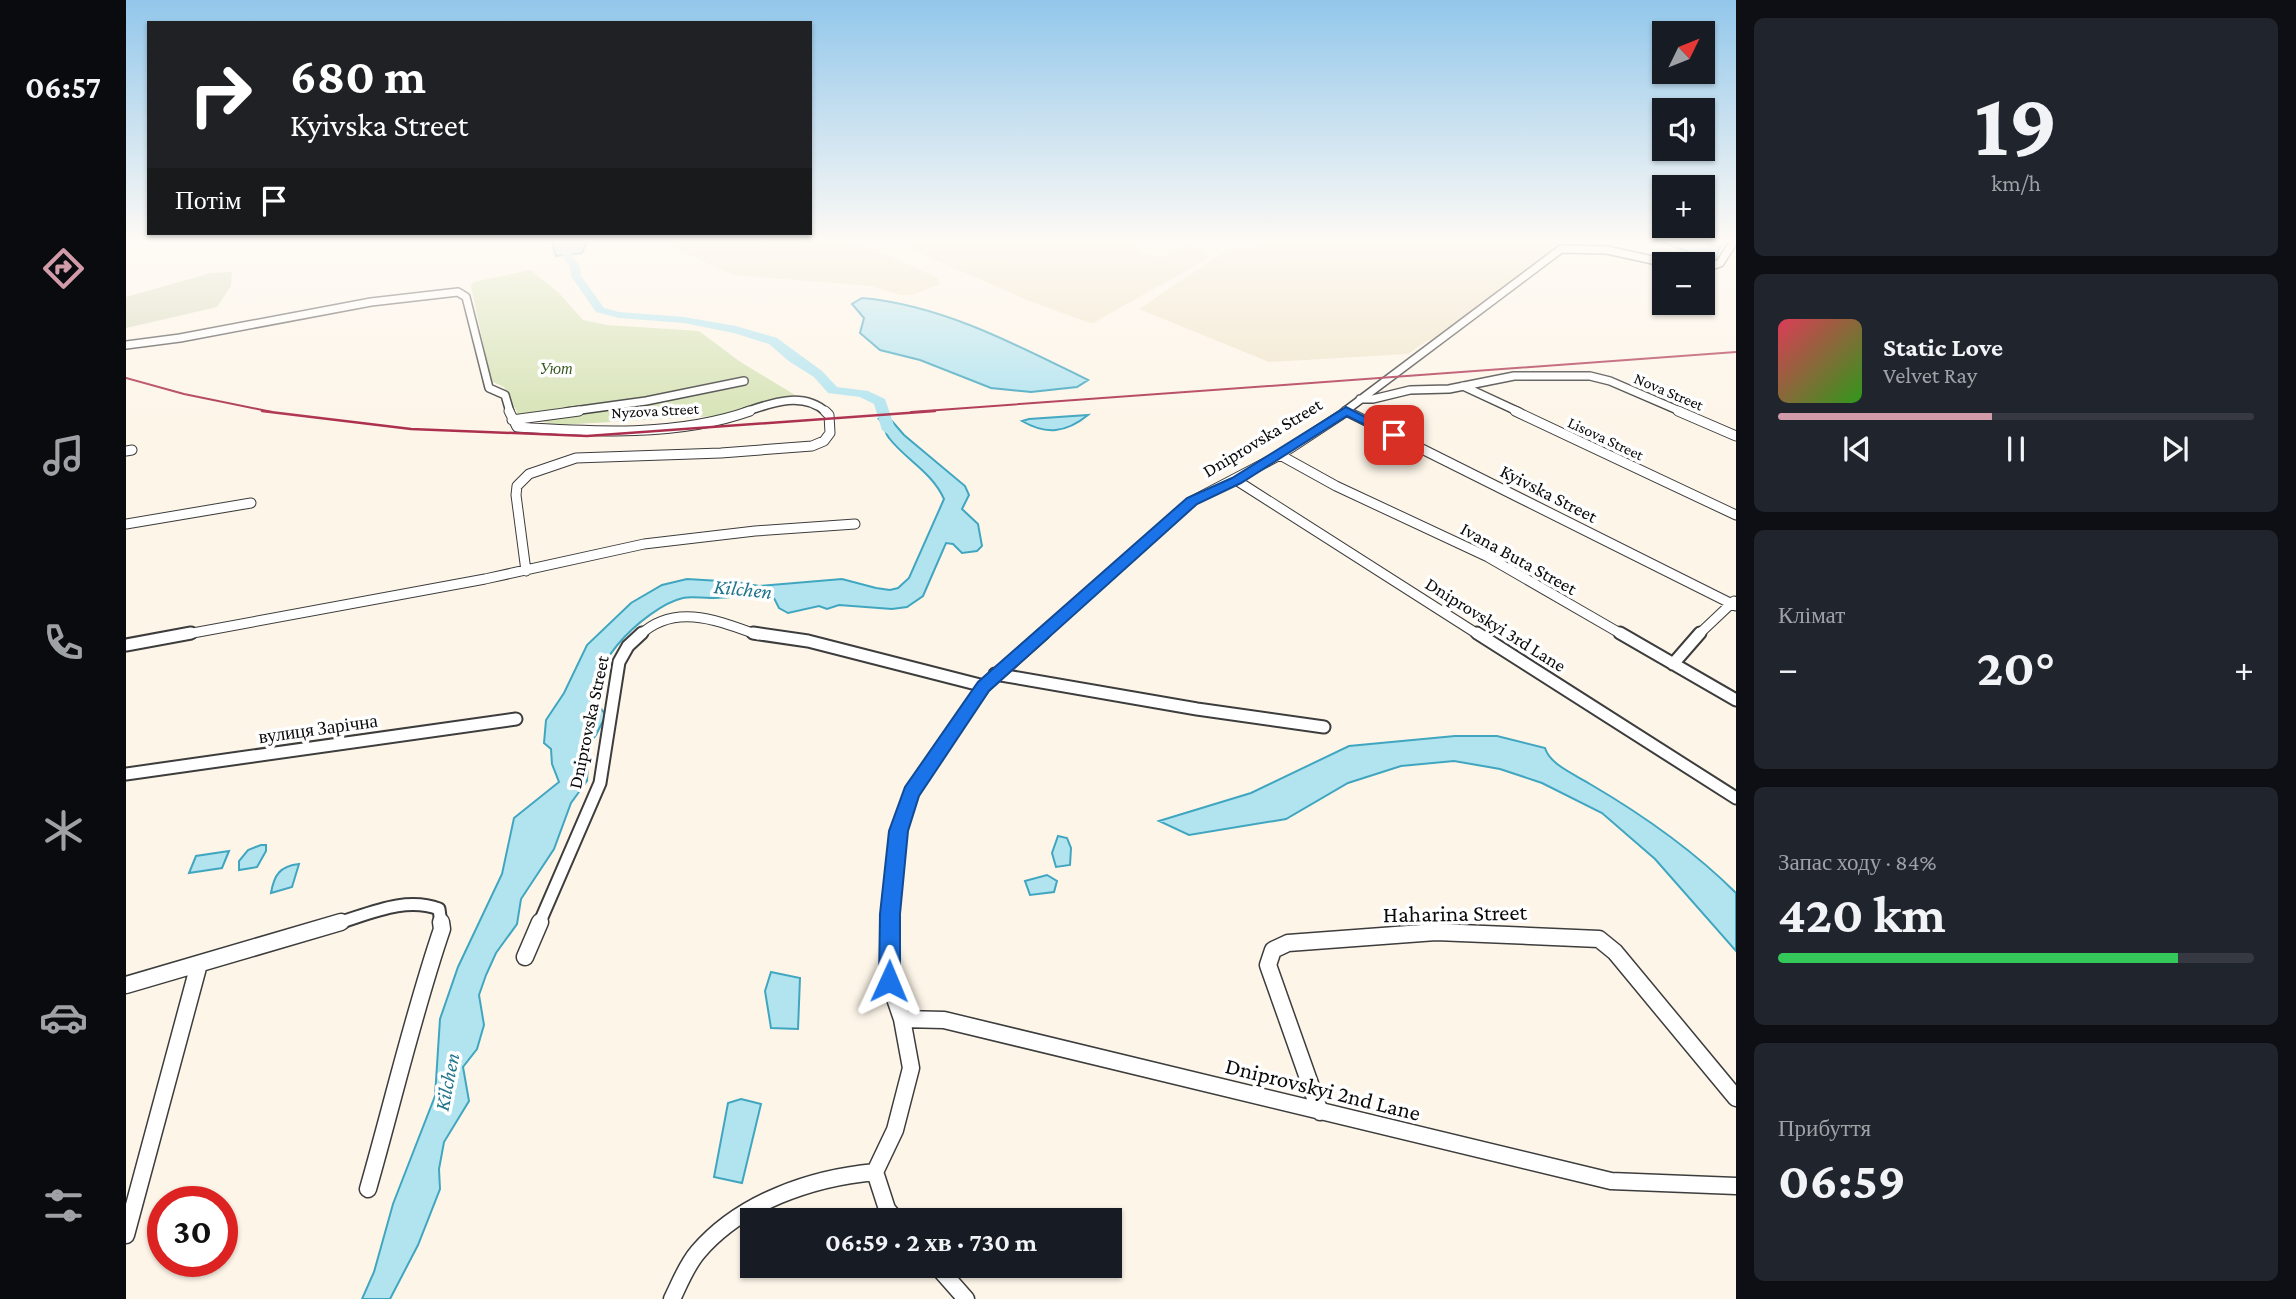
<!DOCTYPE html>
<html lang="uk">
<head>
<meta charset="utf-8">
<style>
	:root { --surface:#171b24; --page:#20242c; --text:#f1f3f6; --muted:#9ea1a6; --line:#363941; --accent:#d29baa }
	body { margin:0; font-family:"Crimson Pro",serif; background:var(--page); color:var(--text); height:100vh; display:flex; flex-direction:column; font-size:26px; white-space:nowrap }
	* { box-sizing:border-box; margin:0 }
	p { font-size:23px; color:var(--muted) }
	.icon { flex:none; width:38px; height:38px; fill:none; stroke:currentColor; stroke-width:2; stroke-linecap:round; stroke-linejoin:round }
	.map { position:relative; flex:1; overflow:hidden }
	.details { display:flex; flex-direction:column; gap:18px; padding:18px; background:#0d0f14; width:560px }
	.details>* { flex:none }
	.guide { position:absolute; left:21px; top:21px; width:665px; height:214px; border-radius:0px; box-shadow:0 2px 5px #0004; background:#202124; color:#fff; overflow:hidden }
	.needle { width:46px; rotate:47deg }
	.tools { position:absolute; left:1526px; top:21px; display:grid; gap:14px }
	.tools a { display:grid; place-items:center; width:63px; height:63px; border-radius:0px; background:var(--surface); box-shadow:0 2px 5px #0004; font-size:35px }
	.speed { position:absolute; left:21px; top:1186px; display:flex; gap:14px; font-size:35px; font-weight:700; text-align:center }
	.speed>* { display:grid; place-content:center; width:91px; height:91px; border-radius:50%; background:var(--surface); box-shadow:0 2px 5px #0004; line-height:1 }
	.speed .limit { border:10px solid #d22; background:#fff; color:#111 }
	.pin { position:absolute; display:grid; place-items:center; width:60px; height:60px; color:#fff; margin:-30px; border-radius:14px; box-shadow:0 4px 10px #0006 }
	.me { position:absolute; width:77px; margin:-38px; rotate:1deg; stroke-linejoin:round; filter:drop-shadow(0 0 5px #0008) }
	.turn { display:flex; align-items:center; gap:24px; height:147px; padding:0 28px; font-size:32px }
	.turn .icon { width:91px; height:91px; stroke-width:2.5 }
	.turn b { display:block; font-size:49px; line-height:60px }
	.then { display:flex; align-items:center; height:66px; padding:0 28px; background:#0003; gap:14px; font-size:26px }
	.big { font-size:52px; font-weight:700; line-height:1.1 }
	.details .tile { flex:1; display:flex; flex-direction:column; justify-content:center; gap:10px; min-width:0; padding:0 24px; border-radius:10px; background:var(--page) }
	.details .dial { align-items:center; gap:0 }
	.dial b { font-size:91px; line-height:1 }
	.song { display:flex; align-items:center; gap:21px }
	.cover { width:84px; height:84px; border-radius:10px; background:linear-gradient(135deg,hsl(350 70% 55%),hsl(110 70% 35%)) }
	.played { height:7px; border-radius:4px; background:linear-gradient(90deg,var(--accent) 45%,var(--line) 45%) }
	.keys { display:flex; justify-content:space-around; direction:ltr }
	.heat { display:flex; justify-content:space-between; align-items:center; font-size:38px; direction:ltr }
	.charge { height:10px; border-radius:5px; background:linear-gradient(90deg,#34c759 84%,var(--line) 0) }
	.trip { position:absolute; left:614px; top:1208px; width:382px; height:70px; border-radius:0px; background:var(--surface); box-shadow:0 2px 5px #0004; font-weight:700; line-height:70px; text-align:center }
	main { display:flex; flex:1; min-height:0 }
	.dock { display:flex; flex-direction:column; width:126px; justify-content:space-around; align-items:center; background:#090b0e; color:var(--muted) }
	.dock .icon { width:49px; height:49px }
	.dock .active { color:var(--accent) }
	.dock b { font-size:32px; color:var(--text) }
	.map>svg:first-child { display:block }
	.farmland { fill:#f0e6cb }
	.green { fill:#d6e3b6 }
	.cemetery { fill:#d7dbbd }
	.water { fill:#b2e4f0; stroke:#40a6c0; stroke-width:2 }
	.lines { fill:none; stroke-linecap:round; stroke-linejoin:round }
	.river { fill:#b2e4f0; fill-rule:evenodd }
	.street-far3-casing { stroke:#3d3d3d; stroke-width:10 }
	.street-far2-casing { stroke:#3d3d3d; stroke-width:11 }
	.street-far1-casing { stroke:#3d3d3d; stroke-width:15 }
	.street-casing { stroke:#3d3d3d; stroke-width:19 }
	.street-far3 { stroke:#fff; stroke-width:7 }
	.street-far2 { stroke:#fff; stroke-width:9 }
	.street-far1 { stroke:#fff; stroke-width:11 }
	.street { stroke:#fff; stroke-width:16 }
	.rail-far1 { stroke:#ac304e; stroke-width:2 }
	.rail { stroke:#ac304e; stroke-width:2.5 }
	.route { fill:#1a73e8; stroke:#114b97; stroke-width:2 }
	.labels { text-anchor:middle; stroke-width:7; stroke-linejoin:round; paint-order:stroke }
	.far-park-label { font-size:16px; font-style:italic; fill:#385a21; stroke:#fff }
	.far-street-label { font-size:16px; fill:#0a0a0a; stroke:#fff }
	.street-label { font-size:19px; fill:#0a0a0a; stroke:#fff }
	.water-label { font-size:21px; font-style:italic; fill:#20748e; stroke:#fff }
	.near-street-label { font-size:23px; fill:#0a0a0a; stroke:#fff }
</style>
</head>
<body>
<main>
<nav class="dock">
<b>06:57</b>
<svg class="icon active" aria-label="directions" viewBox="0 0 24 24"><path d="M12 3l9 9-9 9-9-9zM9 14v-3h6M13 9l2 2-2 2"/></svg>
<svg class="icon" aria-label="music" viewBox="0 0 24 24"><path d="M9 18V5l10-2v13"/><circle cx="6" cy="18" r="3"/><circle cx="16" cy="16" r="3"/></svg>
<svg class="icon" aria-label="phone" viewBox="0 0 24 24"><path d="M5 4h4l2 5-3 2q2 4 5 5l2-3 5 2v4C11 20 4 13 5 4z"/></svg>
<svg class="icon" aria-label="climate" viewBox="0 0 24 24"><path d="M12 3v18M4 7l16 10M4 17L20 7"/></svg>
<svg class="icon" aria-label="car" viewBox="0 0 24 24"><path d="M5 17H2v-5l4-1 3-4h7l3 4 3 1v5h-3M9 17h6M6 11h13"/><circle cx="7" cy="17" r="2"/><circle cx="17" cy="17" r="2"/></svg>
<svg class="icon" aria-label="filters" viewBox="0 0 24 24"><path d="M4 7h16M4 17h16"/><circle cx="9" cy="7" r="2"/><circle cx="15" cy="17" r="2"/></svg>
</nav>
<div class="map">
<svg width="1610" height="1299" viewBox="0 0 1610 1299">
	<rect width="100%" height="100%" fill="#fdf5e8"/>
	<!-- farmland -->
	<path class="farmland" d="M531,240H726L813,278L814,284L786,295H774L745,286L608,275Z
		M751,240H1022L1012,251L1038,258L1058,244L1081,252V257L1074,263L967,323L961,322L901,300L787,250Z
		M1139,240L1440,241L1311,340H1302L1282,354L1143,362L1013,309L1104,248H1127Z"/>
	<!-- green -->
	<path class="green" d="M404,270L432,292L457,320L481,325L573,331L613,361L669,395L591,416L431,425L393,416L378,387L365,381L345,286L348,282Z"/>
	<!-- cemetery -->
	<path class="cemetery" d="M106,272L105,286L91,307L0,328V297L85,273Z"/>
	<!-- water -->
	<path class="water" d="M428,240H462L456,253L430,256L426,244Z
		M1531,240H1568L1594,247L1589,259L1583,260Z
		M736,298C816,305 891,345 962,380L951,387L905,392L865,388L794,360L754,350L734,333L738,318L726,304Z
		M962,415C940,433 920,435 896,421L903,419Z
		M759,418L766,421L778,435L839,486L843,495L836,509L852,524L856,546L851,551L836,553L827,544L820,543L797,596L781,607L766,609L713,605L701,609L693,606L662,613L653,608L648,598C627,593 605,598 584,598C575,598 565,596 557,598C521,606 443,677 480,715L470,735L463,744L461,781L445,803L428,849L395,899L391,924L370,953L360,975L353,995L358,1025L351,1049L337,1067L343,1101L318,1142L313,1169L314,1189L292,1245L264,1299H236L248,1272L267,1204L309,1096L314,1019L332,967L376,874L388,818L433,782L426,764L425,749L418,743L420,720L438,693L461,645L505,603L536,585L561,579L611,582L633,586L716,579L750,588L764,590L772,588L783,578L818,499C806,472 780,460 763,438C758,432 759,425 753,419Z
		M1329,736H1371L1419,748C1424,765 1450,775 1464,784C1517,815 1567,850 1610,893V951L1529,859L1476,813L1416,783L1374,769L1328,761L1275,766L1222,783L1160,819L1063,835L1033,821L1125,793L1223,746Z
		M932,836L941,838L945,848L944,865L930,867L926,853Z
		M135,845H140V851L131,867L113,870V861L122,850Z
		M103,851L96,868L63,873L70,856Z
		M173,864L166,887L145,893C148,875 154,866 173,864Z
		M921,875L931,881L928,892L904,895L899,881Z
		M645,972L674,978L672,1029L645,1028L639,991Z
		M615,1099L635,1104L616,1183L588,1177L602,1103Z"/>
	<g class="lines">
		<!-- river -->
		<path class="river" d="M437,240H447L445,253L454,267L455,276L478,308L493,312L558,317L610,326L651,338L696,371L711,387L742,391L759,399L769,428L777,436L770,440L756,430L748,404L734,397L702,393L688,377L664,362L643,344L608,333L558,323L493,318L470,312L445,276L444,267L435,253Z"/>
		<defs>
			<path id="street-far3" d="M1577,269L1594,263L1609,240
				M0,345L54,338L245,302L332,292L340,297L363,388L379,395L384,412
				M1337,386L1393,412
				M1234,399H1247L1284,390L1323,389L1388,376H1464L1484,381L1556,412
				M1220,411L1223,412
				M440,412L520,401L618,381
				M619,412C645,403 677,391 700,412
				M1218,412L1435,249L1481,250L1545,264"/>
			<path id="street-far2" d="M383,411L391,427C468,432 551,437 624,411
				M1220,411L1610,606
				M1389,411L1610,515
				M1552,411L1610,436
				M386,420L453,411
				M0,451L6,450
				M1154,455L1210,486L1362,557L1497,635
				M1110,480L1353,635
				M0,524L125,503
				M400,571L390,495L391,486L403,474L450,458L595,453L686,446L698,441L704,433L703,415L699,411
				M56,635L359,579L518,544L629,531L729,524
				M514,635C549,602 593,621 632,635
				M916,635L1066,501L1154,455L1221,411
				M1572,635L1608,601"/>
			<path id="street-far1" d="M627,633L682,641L858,686
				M1351,633L1610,798
				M1494,633L1610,700
				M0,645L65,633
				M1547,664L1574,633
				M869,674L1071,709L1198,727
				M0,774L390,719
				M209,924C243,914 279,896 313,909L315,924
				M413,924L474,783L493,662L502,646L516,633
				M764,924L772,831L785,792L858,686L918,633"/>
			<path id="street" d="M399,957L414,922
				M0,985L215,922
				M776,1019L818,1020L1485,1181L1610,1186
				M1194,1112L1142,965L1147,950L1162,943L1310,932L1473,939L1489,952L1610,1098
				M749,1172L769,1130L785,1068L776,1019L763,981L764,922
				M749,1172L761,1209L770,1220
				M242,1189C267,1102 287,1014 316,929L315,922
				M0,1235L73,964
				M810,1265L840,1299
				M546,1299C554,1283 560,1266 572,1252C615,1202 685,1178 749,1172"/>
		</defs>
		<!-- street-far3 casing -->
		<use href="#street-far3" class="street-far3-casing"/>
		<!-- street-far2 casing -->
		<use href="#street-far2" class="street-far2-casing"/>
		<!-- street-far1 casing -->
		<use href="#street-far1" class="street-far1-casing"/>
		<!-- street casing -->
		<use href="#street" class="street-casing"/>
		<!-- street-far3 -->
		<use href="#street-far3" class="street-far3"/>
		<!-- street-far2 -->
		<use href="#street-far2" class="street-far2"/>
		<!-- street-far1 -->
		<use href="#street-far1" class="street-far1"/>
		<!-- street -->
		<use href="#street" class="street"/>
		<!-- rail-far1 -->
		<path class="rail-far1" d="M0,378L58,394L146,412
			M785,412L1610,352"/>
		<!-- rail -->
		<path class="rail" d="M136,411L285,429L461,436L809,411"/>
	</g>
	<!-- sky -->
	<linearGradient id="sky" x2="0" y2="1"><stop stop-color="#92c7eb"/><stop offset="0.57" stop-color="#fefaf5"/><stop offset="1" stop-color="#fefaf5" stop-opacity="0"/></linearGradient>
	<rect width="1610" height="422" fill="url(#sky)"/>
	<!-- route -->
	<path class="route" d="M1220,407L1274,435L1273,437H1264L1221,416L1115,483L1071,504L863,691L793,796L782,831L774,914V981L771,989L763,992L756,989L753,981L754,914L763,831L779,787L852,682L1061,498L1106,478Z"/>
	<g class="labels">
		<!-- far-park labels -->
		<g class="far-park-label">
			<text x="430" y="374">Уют</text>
		</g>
		<!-- far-street labels -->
		<g class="far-street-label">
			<text transform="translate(1543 391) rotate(23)" y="6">Nova Street</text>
			<text transform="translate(529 410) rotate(-3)" y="6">Nyzova Street</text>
			<text transform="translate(1480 438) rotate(25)" y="6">Lisova Street</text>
		</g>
		<!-- street labels -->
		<g class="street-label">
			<text transform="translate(1136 437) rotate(-31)" y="7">Dniprovska Street</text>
			<text transform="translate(1423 493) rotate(27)" y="7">Kyivska Street</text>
			<text transform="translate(1393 558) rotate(29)" y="7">Ivana Buta Street</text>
			<text transform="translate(1370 624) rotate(32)" y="7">Dniprovskyi 3rd Lane</text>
			<text transform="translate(462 722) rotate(-78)" y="7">Dniprovska Street</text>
			<text transform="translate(192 728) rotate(-8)" y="7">вулиця Зарічна</text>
		</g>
		<!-- water labels -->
		<g class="water-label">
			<text transform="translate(617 589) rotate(6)" y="7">Kilchen</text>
			<text transform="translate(321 1082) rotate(-79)" y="7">Kilchen</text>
		</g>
		<!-- near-street labels -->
		<g class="near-street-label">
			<text transform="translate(1329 913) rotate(-1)" y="8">Haharina Street</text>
			<text transform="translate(1197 1089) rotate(14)" y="8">Dniprovskyi 2nd Lane</text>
		</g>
	</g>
</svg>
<div class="tools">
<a><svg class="needle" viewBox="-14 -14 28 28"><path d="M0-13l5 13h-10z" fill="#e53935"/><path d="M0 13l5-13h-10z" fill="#9ea1a6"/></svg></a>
<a><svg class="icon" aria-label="sound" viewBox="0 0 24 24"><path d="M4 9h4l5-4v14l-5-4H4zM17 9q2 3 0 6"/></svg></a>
<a>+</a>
<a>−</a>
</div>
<div class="speed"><div class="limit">30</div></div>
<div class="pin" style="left:1268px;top:435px;background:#d93025"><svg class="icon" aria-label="arrive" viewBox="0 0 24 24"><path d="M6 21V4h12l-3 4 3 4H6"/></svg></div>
<svg class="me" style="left:763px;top:981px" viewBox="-20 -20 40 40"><path d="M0-17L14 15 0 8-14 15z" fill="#1a73e8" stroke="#fff" stroke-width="4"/></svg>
<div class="trip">06:59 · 2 хв · 730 m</div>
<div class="guide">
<div class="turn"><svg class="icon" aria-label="right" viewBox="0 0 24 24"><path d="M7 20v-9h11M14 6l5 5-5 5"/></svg><div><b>680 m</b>Kyivska Street</div></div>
<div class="then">Потім<svg class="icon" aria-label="arrive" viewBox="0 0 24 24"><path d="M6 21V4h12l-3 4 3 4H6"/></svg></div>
</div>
</div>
<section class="details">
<div class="tile dial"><b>19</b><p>km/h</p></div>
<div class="tile">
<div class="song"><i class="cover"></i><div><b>Static Love</b><p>Velvet Ray</p></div></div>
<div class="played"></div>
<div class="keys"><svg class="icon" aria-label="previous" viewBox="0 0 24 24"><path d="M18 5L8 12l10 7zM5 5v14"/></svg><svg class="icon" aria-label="pause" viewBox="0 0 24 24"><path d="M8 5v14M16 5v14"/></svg><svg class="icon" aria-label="next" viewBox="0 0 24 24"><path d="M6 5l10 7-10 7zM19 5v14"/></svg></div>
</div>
<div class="tile"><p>Клімат</p>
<div class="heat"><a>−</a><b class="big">20°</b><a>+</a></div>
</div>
<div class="tile"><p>Запас ходу · 84%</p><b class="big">420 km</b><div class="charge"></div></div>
<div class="tile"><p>Прибуття</p><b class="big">06:59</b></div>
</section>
</main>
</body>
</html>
